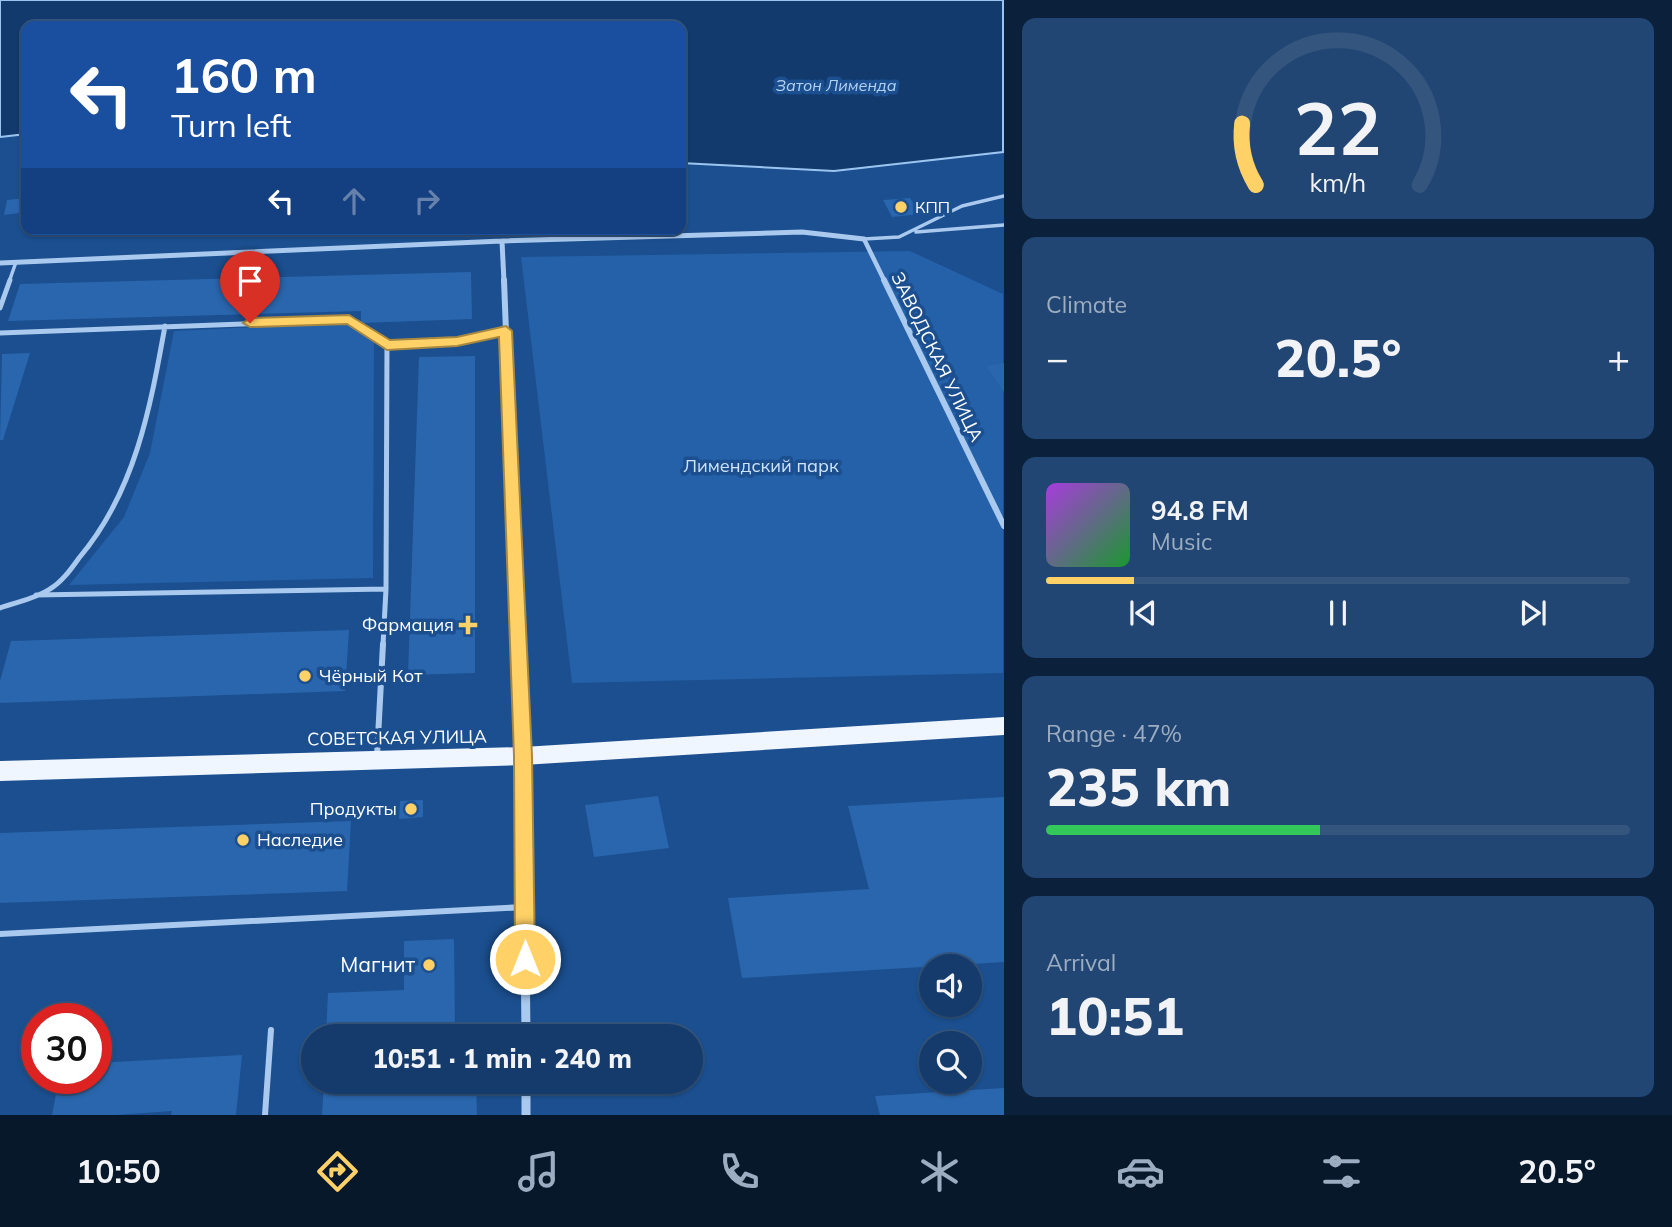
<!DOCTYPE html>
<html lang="en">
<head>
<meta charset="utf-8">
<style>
	:root { --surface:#143b6b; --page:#214673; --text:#f1f3f6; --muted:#9dadc1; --line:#33557e; --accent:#ffd166 }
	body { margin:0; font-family:Mulish,sans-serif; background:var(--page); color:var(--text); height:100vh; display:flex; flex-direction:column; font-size:26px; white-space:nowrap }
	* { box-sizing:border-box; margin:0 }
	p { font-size:23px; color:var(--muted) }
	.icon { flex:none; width:38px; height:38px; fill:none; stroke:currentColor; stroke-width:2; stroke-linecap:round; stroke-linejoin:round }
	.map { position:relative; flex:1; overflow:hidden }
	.panel { display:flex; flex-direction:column; gap:18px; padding:18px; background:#0b203b; width:668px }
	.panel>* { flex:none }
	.top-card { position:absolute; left:21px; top:21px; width:665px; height:214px; border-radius:14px; box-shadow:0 2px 5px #0004,0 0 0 2px var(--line); background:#1a4fa0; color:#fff; overflow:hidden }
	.controls { position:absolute; left:919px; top:954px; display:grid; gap:14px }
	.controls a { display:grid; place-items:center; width:63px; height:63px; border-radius:50%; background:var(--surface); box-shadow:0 2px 5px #0004,0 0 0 2px var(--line); font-size:35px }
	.speed { position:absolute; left:21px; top:1003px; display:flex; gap:14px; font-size:35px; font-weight:700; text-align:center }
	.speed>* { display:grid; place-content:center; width:91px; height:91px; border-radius:50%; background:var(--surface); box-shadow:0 2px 5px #0004,0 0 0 2px var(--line); line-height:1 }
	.speed .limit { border:10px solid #d22; background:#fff; color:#111 }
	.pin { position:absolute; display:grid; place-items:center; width:60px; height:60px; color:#fff; margin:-72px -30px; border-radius:50% 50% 50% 0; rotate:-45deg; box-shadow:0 0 7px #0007 }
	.pin .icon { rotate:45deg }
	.me { position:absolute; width:77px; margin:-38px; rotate:0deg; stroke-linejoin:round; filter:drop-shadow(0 0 5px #0008) }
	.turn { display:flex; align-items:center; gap:24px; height:147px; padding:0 35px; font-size:32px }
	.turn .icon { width:91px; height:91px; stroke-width:2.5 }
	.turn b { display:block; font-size:49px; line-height:60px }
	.lanes { display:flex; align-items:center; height:66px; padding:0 35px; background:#0003; justify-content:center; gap:35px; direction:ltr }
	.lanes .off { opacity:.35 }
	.big { font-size:52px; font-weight:800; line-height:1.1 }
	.panel .widget { flex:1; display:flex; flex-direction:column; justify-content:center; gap:10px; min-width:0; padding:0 24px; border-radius:14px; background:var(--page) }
	.panel .dial { align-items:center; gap:0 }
	.dial svg { height:182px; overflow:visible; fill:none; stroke:var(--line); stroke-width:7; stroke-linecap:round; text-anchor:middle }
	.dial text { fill:var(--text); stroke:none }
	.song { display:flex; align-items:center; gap:21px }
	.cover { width:84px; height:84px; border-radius:10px; background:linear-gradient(135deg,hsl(280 70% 55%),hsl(130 70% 35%)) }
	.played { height:7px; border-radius:4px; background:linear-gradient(90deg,var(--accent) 15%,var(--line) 15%) }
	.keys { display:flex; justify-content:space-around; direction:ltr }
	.heat { display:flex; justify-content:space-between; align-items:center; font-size:38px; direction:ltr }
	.charge { height:10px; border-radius:5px; background:linear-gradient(90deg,#34c759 47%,var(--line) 0) }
	.trip { position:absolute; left:301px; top:1024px; width:402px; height:70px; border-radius:35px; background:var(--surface); box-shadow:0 2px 5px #0004,0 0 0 2px var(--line); font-weight:800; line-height:70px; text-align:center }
	.tabs { display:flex; height:112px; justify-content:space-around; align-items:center; background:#08182b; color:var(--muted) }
	.tabs .icon { width:49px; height:49px }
	.tabs .selected { color:var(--accent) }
	.tabs b { font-size:32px; color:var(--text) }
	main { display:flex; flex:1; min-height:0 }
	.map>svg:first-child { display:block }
	.green { fill:#2461a8 }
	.water { fill:#123a6d; stroke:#9cc4f0; stroke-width:2 }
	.building { fill:#2a66ad }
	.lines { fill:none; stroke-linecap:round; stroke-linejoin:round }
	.service-far2 { stroke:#a9c9ee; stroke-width:3.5 }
	.service-far1 { stroke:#a9c9ee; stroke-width:5 }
	.service { stroke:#a9c9ee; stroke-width:6 }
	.pedestrian-far1 { stroke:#a9c9ee; stroke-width:4.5 }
	.pedestrian { stroke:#a9c9ee; stroke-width:6 }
	.minor-far2 { stroke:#a9c9ee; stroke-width:5 }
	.minor-far1 { stroke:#a9c9ee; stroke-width:6 }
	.minor { stroke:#a9c9ee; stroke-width:9 }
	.primary { fill:#f0f6ff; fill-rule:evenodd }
	.route { fill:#ffd166; stroke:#a68842; stroke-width:2 }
	.poi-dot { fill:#ffd166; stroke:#1b4f8f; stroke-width:2.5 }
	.labels { text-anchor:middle; stroke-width:7; stroke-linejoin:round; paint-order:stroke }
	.far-water-label { font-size:16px; font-style:italic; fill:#b5d3f5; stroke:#1b4f8f }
	.far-poi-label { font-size:16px; fill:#fff; stroke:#1b4f8f; text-anchor:start }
	.street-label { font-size:18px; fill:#fff; stroke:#1b4f8f }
	.park-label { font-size:18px; fill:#cfe3fa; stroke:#1b4f8f }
	.poi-label { font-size:18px; fill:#fff; stroke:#1b4f8f; text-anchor:end }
	.near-poi-label { font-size:21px; fill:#fff; stroke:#1b4f8f; text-anchor:end }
</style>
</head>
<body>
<main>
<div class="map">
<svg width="1004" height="1115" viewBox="0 0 1004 1115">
	<rect width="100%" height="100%" fill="#1b4f8f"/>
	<!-- green -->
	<path class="green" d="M910,251L1003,294V673L572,683L521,257Z
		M336,323L374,331L373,578L69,585L124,517L150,453L174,331Z"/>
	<!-- water -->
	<path class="water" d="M0,0H1003V152L834,171L681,163V26H26V134L0,137Z"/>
	<!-- building -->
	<path class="building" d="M26,198V212L4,215L7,200Z
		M910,198L920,214L892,217L883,200Z
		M471,272L472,319L361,323V311L8,321L20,284Z
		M30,353L3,440H0L2,354Z
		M475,356V673L408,675L419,357Z
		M1004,363V392L986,366Z
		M349,630L345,691L0,703V681L11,641Z
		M658,796L669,848L594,857L585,805Z
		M1004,797V962L742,978L728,898L869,889L848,806Z
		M423,800V817L399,819L400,801Z
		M351,821L347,891L0,903V833Z
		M454,939L455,1036H326L328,993L404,990V941Z
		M242,1055L236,1115H171L172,1111L116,1115H52L59,1078H96V1063Z
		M324,1082H476L477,1115H322Z
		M1004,1088V1115H880L875,1096Z"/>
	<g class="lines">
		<!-- service-far2 -->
		<path class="service-far2" d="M916,232L1004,225
			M864,239L899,237L962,206L1004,196
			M9,282L16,262"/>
		<!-- service-far1 -->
		<path class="service-far1" d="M0,308L10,280
			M0,333L349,320L387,345L457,341L506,331
			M36,595L386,589
			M0,608C17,602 35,599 50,589C62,582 71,569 79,558C135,492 150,409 165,326
			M383,645L386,589L387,345"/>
		<!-- service -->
		<path class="service" d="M377,756L383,644
			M0,934L525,907
			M265,1115L271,1030"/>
		<!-- pedestrian-far1 -->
		<path class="pedestrian-far1" d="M864,239L885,282"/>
		<!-- pedestrian -->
		<path class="pedestrian" d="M884,280L1004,526"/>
		<!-- minor-far2 -->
		<path class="minor-far2" d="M502,241L504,282
			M0,263L502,241L802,232L864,239"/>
		<!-- minor-far1 -->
		<path class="minor-far1" d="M504,280L518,645"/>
		<!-- minor -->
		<path class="minor" d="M518,644L523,756L526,1036
			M526,1082V1115"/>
		<!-- primary -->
		<path class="primary" d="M1004,717V735L523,765L0,781V761L523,747Z"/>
	</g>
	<!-- route -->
	<path class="route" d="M349,315L390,340L457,337L506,326L512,331L532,756L535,959L532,966L525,969L518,966L515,959L514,756L499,337L457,346L387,350L347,324L250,327L243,323L250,318Z"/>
	<!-- markers -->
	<g class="poi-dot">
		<circle cx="901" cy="207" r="7"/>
		<path d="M464.5 614.5h7v7h7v7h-7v7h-7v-7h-7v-7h7z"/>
		<circle cx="305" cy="676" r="7"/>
		<circle cx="411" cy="809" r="7"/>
		<circle cx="243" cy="840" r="7"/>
		<circle cx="429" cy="965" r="7"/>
	</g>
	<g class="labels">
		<!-- far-water labels -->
		<g class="far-water-label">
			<text x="836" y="91">Затон Лименда</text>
		</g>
		<!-- far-poi labels -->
		<g class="far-poi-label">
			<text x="915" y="213">КПП</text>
		</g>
		<!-- street labels -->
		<g class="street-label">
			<text transform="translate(937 357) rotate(64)" y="6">ЗАВОДСКАЯ УЛИЦА</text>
			<text transform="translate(397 738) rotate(-1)" y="6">СОВЕТСКАЯ УЛИЦА</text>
		</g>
		<!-- park labels -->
		<g class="park-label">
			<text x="761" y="472">Лимендский парк</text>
		</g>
		<!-- poi labels -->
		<g class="poi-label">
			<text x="454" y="631">Фармация</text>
			<text x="319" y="682" text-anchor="start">Чёрный Кот</text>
			<text x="397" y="815">Продукты</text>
			<text x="257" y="846" text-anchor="start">Наследие</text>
		</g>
		<!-- near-poi labels -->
		<g class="near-poi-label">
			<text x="415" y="972">Магнит</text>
		</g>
	</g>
</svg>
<div class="controls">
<a><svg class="icon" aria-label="sound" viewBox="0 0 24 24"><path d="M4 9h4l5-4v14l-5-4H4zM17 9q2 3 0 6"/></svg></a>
<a><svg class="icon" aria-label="search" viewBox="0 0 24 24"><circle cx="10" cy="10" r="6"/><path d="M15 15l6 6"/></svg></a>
</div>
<div class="speed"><div class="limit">30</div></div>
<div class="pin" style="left:250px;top:323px;background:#d93025"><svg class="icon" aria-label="arrive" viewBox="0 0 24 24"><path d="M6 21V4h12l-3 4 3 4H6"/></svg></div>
<svg class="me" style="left:525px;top:959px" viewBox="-20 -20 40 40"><circle r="17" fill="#ffd166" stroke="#fff" stroke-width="3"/><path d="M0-11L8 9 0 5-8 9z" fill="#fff"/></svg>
<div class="trip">10:51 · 1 min · 240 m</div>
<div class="top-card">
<div class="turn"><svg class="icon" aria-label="left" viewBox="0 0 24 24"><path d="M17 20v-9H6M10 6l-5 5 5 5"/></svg><div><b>160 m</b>Turn left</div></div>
<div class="lanes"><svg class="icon" aria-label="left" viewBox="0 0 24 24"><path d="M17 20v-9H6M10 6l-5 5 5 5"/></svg><svg class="icon off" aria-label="ahead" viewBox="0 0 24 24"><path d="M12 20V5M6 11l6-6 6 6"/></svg><svg class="icon off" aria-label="right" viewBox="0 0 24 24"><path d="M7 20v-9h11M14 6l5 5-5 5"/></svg></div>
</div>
</div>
<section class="panel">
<div class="widget dial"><svg viewBox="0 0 100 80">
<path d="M14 69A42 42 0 1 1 86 69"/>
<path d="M14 69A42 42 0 0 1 8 42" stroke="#ffd166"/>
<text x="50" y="56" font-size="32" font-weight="700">22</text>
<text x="50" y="72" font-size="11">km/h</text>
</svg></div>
<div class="widget"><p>Climate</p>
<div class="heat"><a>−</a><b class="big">20.5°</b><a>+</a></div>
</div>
<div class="widget">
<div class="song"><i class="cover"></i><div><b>94.8 FM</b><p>Music</p></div></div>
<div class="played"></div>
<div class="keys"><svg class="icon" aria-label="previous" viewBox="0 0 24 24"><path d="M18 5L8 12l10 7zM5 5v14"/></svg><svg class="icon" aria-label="pause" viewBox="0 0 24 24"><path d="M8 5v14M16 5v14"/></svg><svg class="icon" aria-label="next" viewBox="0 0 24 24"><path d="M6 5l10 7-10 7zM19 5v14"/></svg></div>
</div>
<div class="widget"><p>Range · 47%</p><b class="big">235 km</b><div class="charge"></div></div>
<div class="widget"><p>Arrival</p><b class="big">10:51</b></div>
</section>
</main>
<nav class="tabs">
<b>10:50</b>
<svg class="icon selected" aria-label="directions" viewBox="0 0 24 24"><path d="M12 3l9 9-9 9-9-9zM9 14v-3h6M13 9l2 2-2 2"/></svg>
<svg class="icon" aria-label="music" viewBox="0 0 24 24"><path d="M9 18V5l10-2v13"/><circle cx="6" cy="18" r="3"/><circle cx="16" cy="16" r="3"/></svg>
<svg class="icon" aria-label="phone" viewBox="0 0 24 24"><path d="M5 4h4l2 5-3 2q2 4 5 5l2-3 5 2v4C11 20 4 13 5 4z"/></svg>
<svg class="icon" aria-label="climate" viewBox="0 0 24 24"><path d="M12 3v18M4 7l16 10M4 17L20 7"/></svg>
<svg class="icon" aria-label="car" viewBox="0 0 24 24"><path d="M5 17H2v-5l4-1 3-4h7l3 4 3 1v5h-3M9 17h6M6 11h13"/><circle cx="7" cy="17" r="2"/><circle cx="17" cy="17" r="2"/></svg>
<svg class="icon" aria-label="filters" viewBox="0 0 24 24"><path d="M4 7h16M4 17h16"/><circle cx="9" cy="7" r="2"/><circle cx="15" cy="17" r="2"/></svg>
<b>20.5°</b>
</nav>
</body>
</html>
